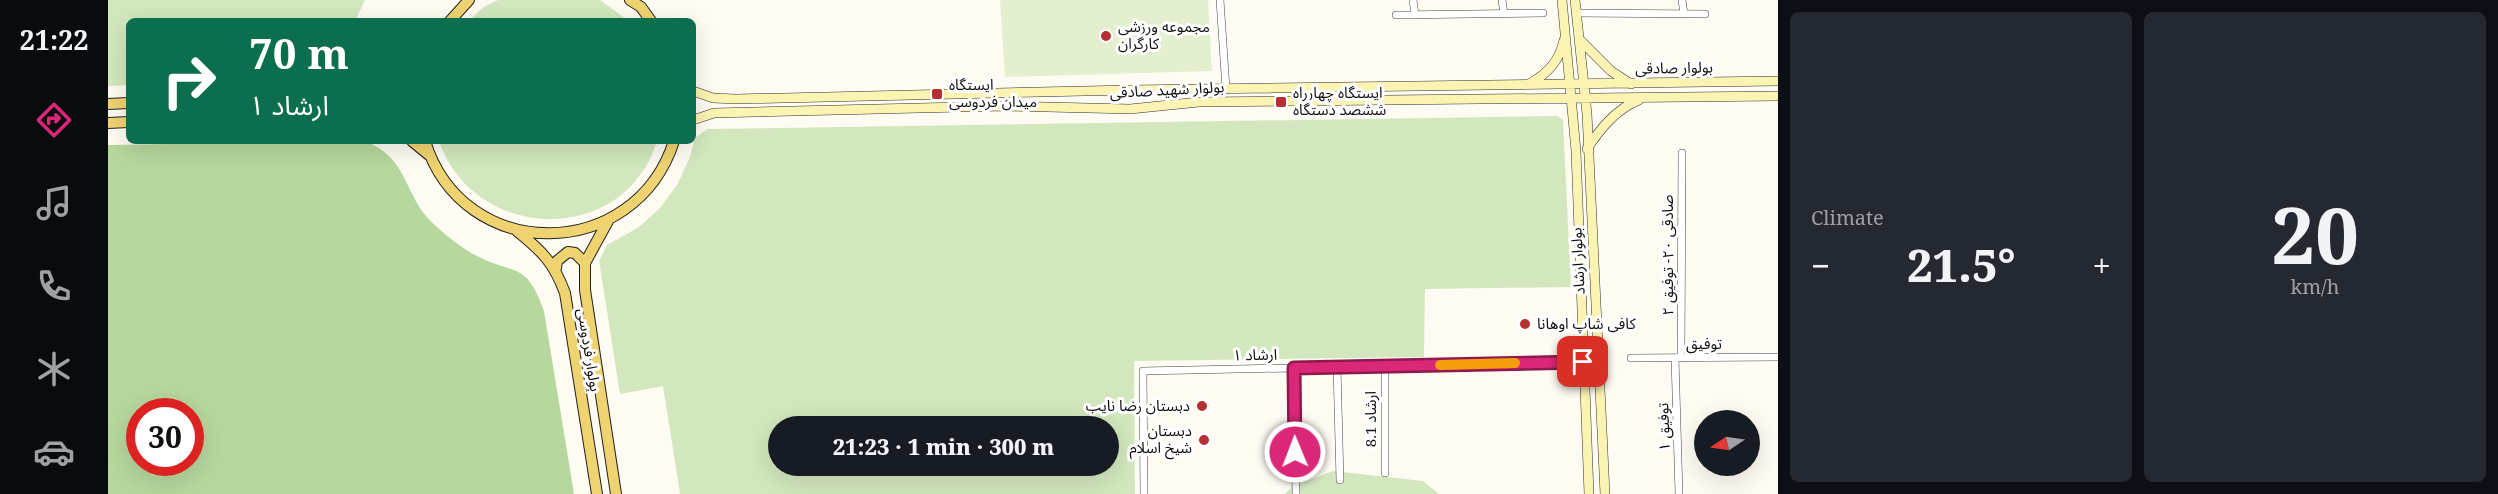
<!DOCTYPE html>
<html lang="en">
<head>
<meta charset="utf-8">
<style>
	:root { --surface:#171b24; --page:#242831; --text:#f1f3f6; --muted:#9ea1a6; --accent:#db2777 }
	body { margin:0; font-family:"Noto Serif","Noto Sans Arabic",serif; background:var(--page); color:var(--text); height:100vh; display:flex; flex-direction:column; font-size:22px; white-space:nowrap }
	* { box-sizing:border-box; margin:0 }
	p { font-size:20px; color:var(--muted) }
	.icon { flex:none; width:33px; height:33px; fill:none; stroke:currentColor; stroke-width:2; stroke-linecap:round; stroke-linejoin:round }
	.map { position:relative; flex:1; overflow:hidden }
	.panel { display:flex; flex-direction:column; gap:12px; padding:12px; background:#0d0f14; width:720px }
	.panel>* { flex:none }
	.top-card { position:absolute; left:18px; top:18px; width:570px; height:126px; border-radius:9px; box-shadow:0 6px 24px #0002; background:#0b6e4f; color:#fff; overflow:hidden }
	.needle { width:39px; rotate:257deg }
	.tools { position:absolute; left:1586px; top:410px; display:grid; gap:12px }
	.tools a { display:grid; place-items:center; width:66px; height:66px; border-radius:50%; background:var(--surface); box-shadow:0 6px 24px #0002; font-size:30px }
	.speed { position:absolute; left:18px; top:398px; display:flex; gap:12px; font-size:30px; font-weight:700; text-align:center }
	.speed>* { display:grid; place-content:center; width:78px; height:78px; border-radius:50%; background:var(--surface); box-shadow:0 6px 24px #0002; line-height:1 }
	.speed .limit { border:9px solid #d22; background:#fff; color:#111 }
	.pin { position:absolute; display:grid; place-items:center; width:51px; height:51px; color:#fff; margin:-26px; border-radius:12px; box-shadow:0 3px 9px #0006 }
	.me { position:absolute; width:66px; margin:-33px; rotate:359deg; stroke-linejoin:round; filter:drop-shadow(0 0 4px #0008) }
	.turn { display:flex; align-items:center; gap:21px; height:126px; padding:0 24px; font-size:27px }
	.turn .icon { width:78px; height:78px; stroke-width:2.5 }
	.turn b { display:block; font-size:42px; line-height:51px }
	.big { font-size:45px; font-weight:800; line-height:1.1 }
	.panel .card { flex:1; display:flex; flex-direction:column; justify-content:center; gap:9px; min-width:0; padding:0 21px; border-radius:9px; background:var(--page) }
	.panel .dial { align-items:center; gap:0 }
	.dial b { font-size:78px; line-height:1 }
	.heat { display:flex; justify-content:space-between; align-items:center; font-size:33px; direction:ltr }
	.panel .tiles { flex:1; display:grid; gap:12px; grid-template-columns:repeat(2,1fr) }
	.trip { position:absolute; left:660px; top:416px; width:351px; height:60px; border-radius:30px; background:var(--surface); box-shadow:0 6px 24px #0002; font-weight:800; line-height:60px; text-align:center }
	main { display:flex; flex:1; min-height:0 }
	.tabs { display:flex; flex-direction:column; width:108px; justify-content:space-around; align-items:center; background:#090b0e; color:var(--muted) }
	.tabs .icon { width:42px; height:42px }
	.tabs .on { color:var(--accent) }
	.tabs b { font-size:27px; color:var(--text) }
	.map>svg:first-child { display:block }
	.green { fill:#d2e7bd; fill-rule:evenodd }
	.forest { fill:#b6d79d; fill-rule:evenodd }
	.pitch { fill:#e3efce }
	.lines { fill:none; stroke-linecap:round; stroke-linejoin:round }
	.minor-casing { stroke:#424242; stroke-width:8 }
	.secondary-casing { stroke:#313131; stroke-width:10 }
	.primary-casing { stroke:#202020; stroke-width:12 }
	.minor { stroke:#fff; stroke-width:7 }
	.secondary { stroke:#faf3b1; stroke-width:9 }
	.primary { stroke:#efd370; stroke-width:10 }
	.route-casing { stroke:#8e194d; stroke-width:15 }
	.route { stroke:#db2777; stroke-width:10 }
	.slow { stroke:#f59e0b; stroke-width:10 }
	.poi-dot { fill:#b62f33; stroke:#fff; stroke-width:2 }
	.labels { text-anchor:middle; stroke-width:6; stroke-linejoin:round; paint-order:stroke }
	.poi-label { font-size:15px; fill:#0f0f0f; stroke:#fff; text-anchor:start }
	.street-label { font-size:15px; fill:#0f0f0f; stroke:#fff }
</style>
</head>
<body>
<main>
<nav class="tabs">
<b>21:22</b>
<svg class="icon on" aria-label="directions" viewBox="0 0 24 24"><path d="M12 3l9 9-9 9-9-9zM9 14v-3h6M13 9l2 2-2 2"/></svg>
<svg class="icon" aria-label="music" viewBox="0 0 24 24"><path d="M9 18V5l10-2v13"/><circle cx="6" cy="18" r="3"/><circle cx="16" cy="16" r="3"/></svg>
<svg class="icon" aria-label="phone" viewBox="0 0 24 24"><path d="M5 4h4l2 5-3 2q2 4 5 5l2-3 5 2v4C11 20 4 13 5 4z"/></svg>
<svg class="icon" aria-label="climate" viewBox="0 0 24 24"><path d="M12 3v18M4 7l16 10M4 17L20 7"/></svg>
<svg class="icon" aria-label="car" viewBox="0 0 24 24"><path d="M5 17H2v-5l4-1 3-4h7l3 4 3 1v5h-3M9 17h6M6 11h13"/><circle cx="7" cy="17" r="2"/><circle cx="17" cy="17" r="2"/></svg>
</nav>
<div class="map">
<svg width="1670" height="494" viewBox="0 0 1670 494">
	<rect width="100%" height="100%" fill="#fefcf2"/>
	<!-- green -->
	<path class="green" d="M0,0H257L247,21H21V85L0,86Z
		M390,0H492L521,21H360L377,6Z
		M1449,116L1455,120L1463,287L1317,289L1316,357L1026,361L1027,494H572L555,386L512,394L491,261L499,245L531,227L552,208L569,185L582,157L587,138L599,129ZM670,426H1000V465H670Z
		M331,141H549C517,247 366,243 331,141Z
		M1225,471L1315,481L1331,494H1176L1186,486Z"/>
	<!-- forest -->
	<path class="forest" d="M256,141C302,157 295,198 328,226C341,238 354,248 369,256C407,276 418,260 436,311L466,494H0V145ZM32,411H82V462H32Z"/>
	<!-- pitch -->
	<path class="pitch" d="M892,0H1100L1104,71L897,77Z"/>
	<g class="lines">
		<defs>
			<path id="minor" d="M1112,0L1118,89
				M1305,0L1307,15
				M1394,0L1396,14
				M1574,0L1576,14
				M1469,13L1597,14
				M1288,15L1435,13
				M1523,358L1670,357
				M1567,358L1571,494
				M1573,358L1574,153
				M1277,366V473
				M1229,367L1232,480
				M1186,368L1188,494
				M1036,494L1035,371L1475,362"/>
			<path id="secondary" d="M1454,0L1468,151L1481,494
				M1467,0L1479,114L1497,494
				M1471,39L1503,71L1523,84
				M1421,84C1440,73 1451,62 1456,40
				M585,91L605,98L628,99L1021,90L1670,81
				M585,120L606,113L895,106L1022,109L1091,102L1670,96
				M1479,149C1492,129 1508,109 1531,100"/>
			<path id="primary" d="M522,0L533,7L543,21
				M342,21L361,0
				M0,104L21,103
				M0,123L21,122
				M304,141L321,155
				M317,141C355,265 527,263 566,141
				M500,221L477,263V290L508,494
				M409,231C434,251 446,263 457,293L489,494
				M448,268L449,261L460,252L467,253L477,263"/>
		</defs>
		<!-- minor casing -->
		<use href="#minor" class="minor-casing"/>
		<!-- secondary casing -->
		<use href="#secondary" class="secondary-casing"/>
		<!-- primary casing -->
		<use href="#primary" class="primary-casing"/>
		<!-- minor -->
		<use href="#minor" class="minor"/>
		<!-- secondary -->
		<use href="#secondary" class="secondary"/>
		<!-- primary -->
		<use href="#primary" class="primary"/>
	</g>
	<g class="lines">
		<defs>
			<path id="route" d="M1187,452L1186,368L1475,362"/>
		</defs>
		<!-- route casing -->
		<use href="#route" class="route-casing"/>
		<!-- route -->
		<use href="#route" class="route"/>
		<!-- slow -->
		<path class="slow" d="M1332,365L1407,363"/>
	</g>
	<!-- markers -->
	<g class="poi-dot">
		<circle cx="998" cy="36" r="6"/>
		<rect x="823" y="88" width="12" height="12" rx="3"/>
		<rect x="1167" y="96" width="12" height="12" rx="3"/>
		<circle cx="1417" cy="324" r="6"/>
		<circle cx="1094" cy="406" r="6"/>
		<circle cx="1096" cy="440" r="6"/>
	</g>
	<g class="labels">
		<!-- poi labels -->
		<g class="poi-label">
			<text x="1010" y="32">مجموعه ورزشی<tspan x="1010" dy="17">کارگران</tspan></text>
			<text x="841" y="90">ایستگاه<tspan x="841" dy="17">میدان فردوسی</tspan></text>
			<text x="1185" y="98">ایستگاه چهارراه<tspan x="1185" dy="17">ششصد دستگاه</tspan></text>
			<text x="1429" y="329">کافی شاپ اوهانا</text>
			<text x="1082" y="411" text-anchor="end">دبستان رضا نایب</text>
			<text x="1084" y="436" text-anchor="end">دبستان<tspan x="1084" dy="17">شیخ اسلام</tspan></text>
		</g>
		<!-- street labels -->
		<g class="street-label">
			<text transform="translate(1566 68) rotate(-1)" y="5">بولوار صادقی</text>
			<text transform="translate(1059 90) rotate(-3)" y="5">بولوار شهید صادقی</text>
			<text transform="translate(1560 255) rotate(-90)" y="5">صادقی ۲۰- توفیق ۲</text>
			<text transform="translate(1470 261) rotate(-93)" y="5">بولوار ارشاد</text>
			<text x="1596" y="349">توفیق</text>
			<text transform="translate(481 350) rotate(81)" y="5">بولوار فردوسی</text>
			<text transform="translate(1147 355) rotate(-1)" y="5">ارشاد ۱</text>
			<text transform="translate(1263 419) rotate(-90)" y="5">ارشاد 8.1</text>
			<text transform="translate(1556 427) rotate(-92)" y="5">توفیق ۱</text>
		</g>
	</g>
</svg>
<div class="tools">
<a><svg class="needle" viewBox="-14 -14 28 28"><path d="M0-13l5 13h-10z" fill="#e53935"/><path d="M0 13l5-13h-10z" fill="#9ea1a6"/></svg></a>
</div>
<div class="speed"><div class="limit">30</div></div>
<div class="pin" style="left:1475px;top:362px;background:#d93025"><svg class="icon" aria-label="arrive" viewBox="0 0 24 24"><path d="M6 21V4h12l-3 4 3 4H6"/></svg></div>
<svg class="me" style="left:1187px;top:452px" viewBox="-20 -20 40 40"><circle r="17" fill="#db2777" stroke="#fff" stroke-width="3"/><path d="M0-11L8 9 0 5-8 9z" fill="#fff"/></svg>
<div class="trip">21:23 · 1 min · 300 m</div>
<div class="top-card">
<div class="turn"><svg class="icon" aria-label="right" viewBox="0 0 24 24"><path d="M7 20v-9h11M14 6l5 5-5 5"/></svg><div><b>70 m</b>ارشاد ۱</div></div>
</div>
</div>
<section class="panel">
<div class="tiles">
<div class="card"><p>Climate</p>
<div class="heat"><a>−</a><b class="big">21.5°</b><a>+</a></div>
</div>
<div class="card dial"><b>20</b><p>km/h</p></div>
</div>
</section>
</main>
</body>
</html>
